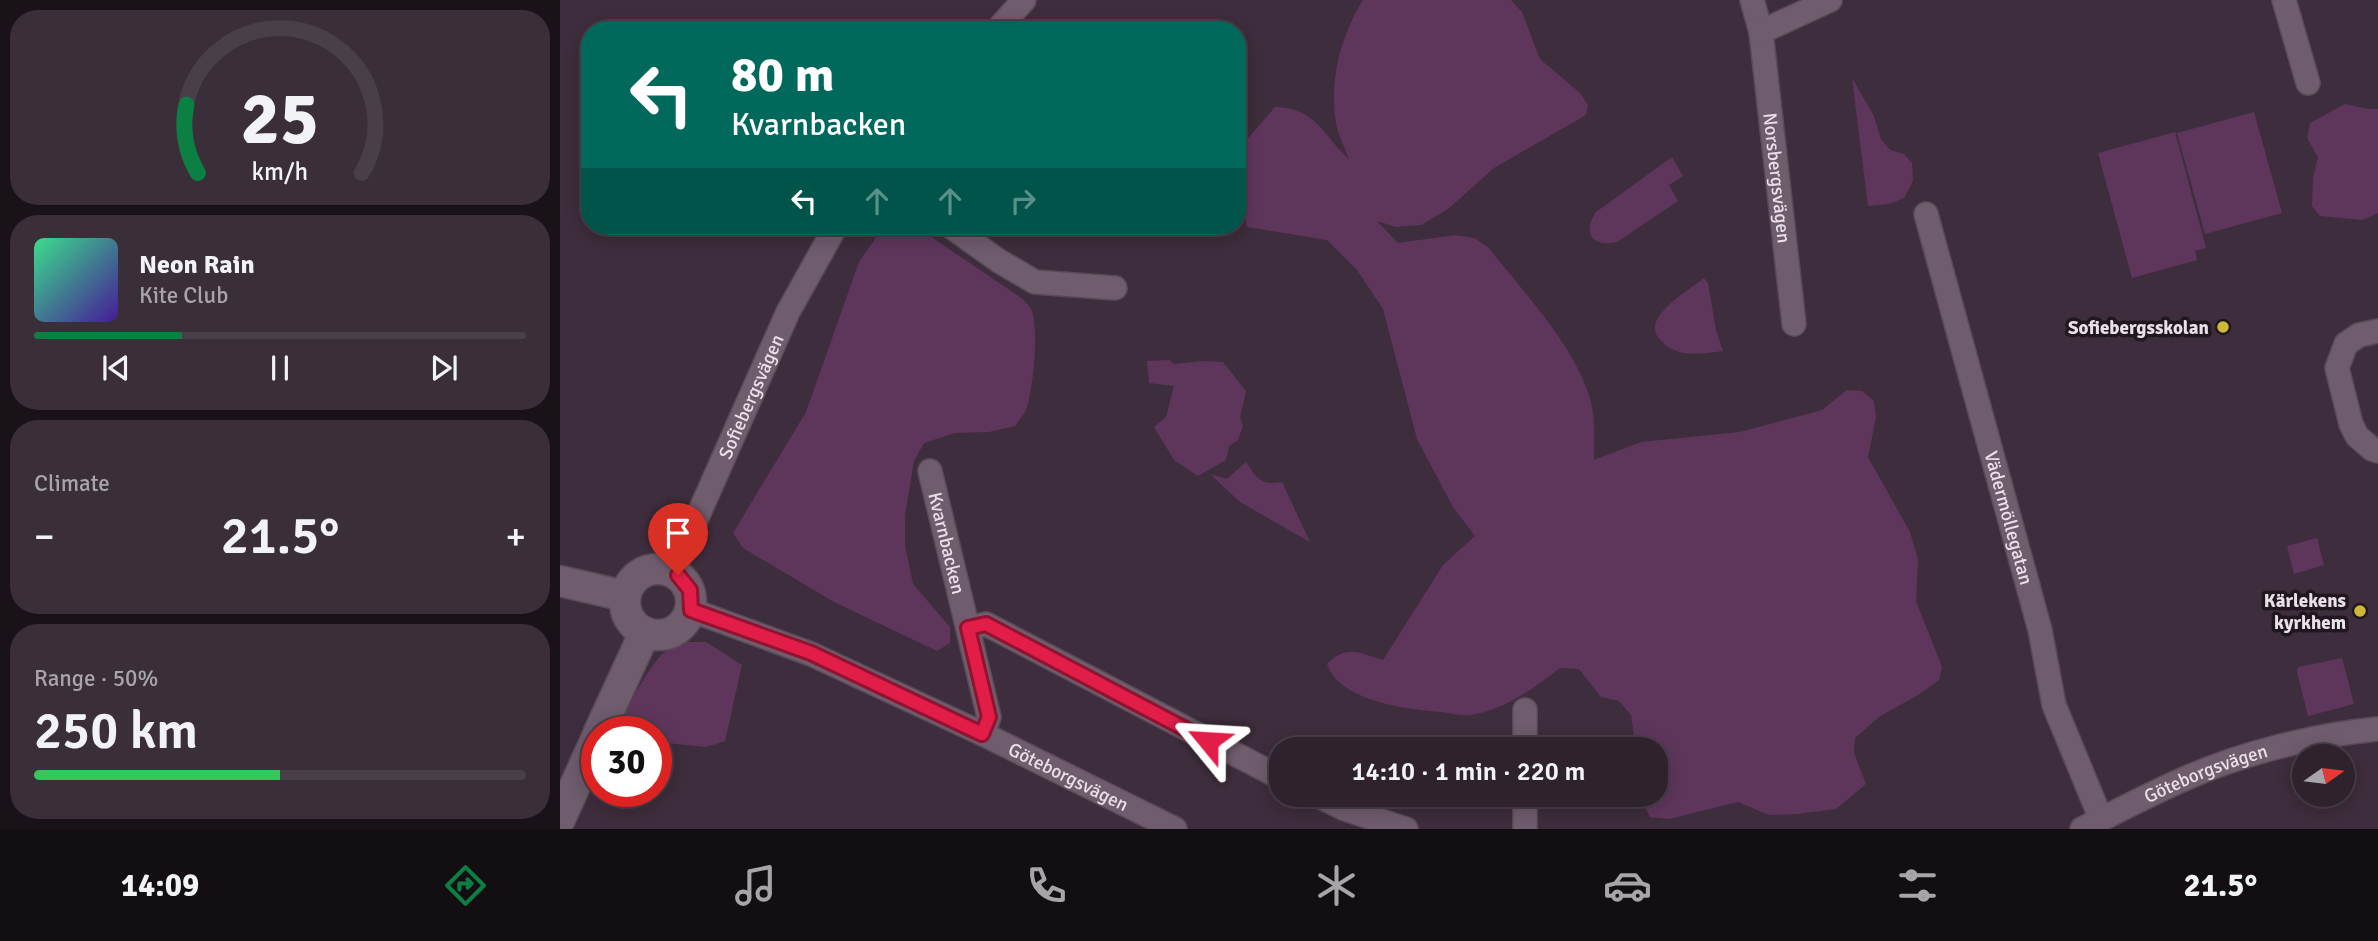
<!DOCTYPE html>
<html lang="en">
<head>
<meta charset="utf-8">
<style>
	:root { --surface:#2e222d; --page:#3a2f39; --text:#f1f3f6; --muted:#a7a4aa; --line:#493f49; --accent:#0b8043 }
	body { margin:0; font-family:Signika,sans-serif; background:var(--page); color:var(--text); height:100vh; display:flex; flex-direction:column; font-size:26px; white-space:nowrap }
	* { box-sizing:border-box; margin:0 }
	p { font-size:23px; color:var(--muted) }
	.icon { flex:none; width:38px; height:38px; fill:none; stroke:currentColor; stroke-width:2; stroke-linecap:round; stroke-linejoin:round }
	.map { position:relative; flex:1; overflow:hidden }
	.drawer { display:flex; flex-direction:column; gap:10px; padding:10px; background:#191319; width:560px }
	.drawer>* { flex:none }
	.banner { position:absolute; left:21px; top:21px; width:665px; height:214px; border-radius:28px; box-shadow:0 4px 18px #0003,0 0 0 2px var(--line); background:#00695c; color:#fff; overflow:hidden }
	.needle { width:46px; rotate:76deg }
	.fabs { position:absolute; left:1732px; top:744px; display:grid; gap:14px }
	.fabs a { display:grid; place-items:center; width:63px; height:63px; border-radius:50%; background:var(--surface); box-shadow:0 4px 18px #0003,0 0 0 2px var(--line); font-size:35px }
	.speed { position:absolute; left:21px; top:716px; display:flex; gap:14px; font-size:35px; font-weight:700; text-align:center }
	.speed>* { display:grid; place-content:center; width:91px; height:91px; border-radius:50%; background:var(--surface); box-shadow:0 4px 18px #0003,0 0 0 2px var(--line); line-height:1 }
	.speed .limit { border:10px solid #d22; background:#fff; color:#111 }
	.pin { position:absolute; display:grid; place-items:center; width:60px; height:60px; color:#fff; margin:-72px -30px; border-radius:50% 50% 50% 0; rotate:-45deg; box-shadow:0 0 7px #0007 }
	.pin .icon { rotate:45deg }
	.me { position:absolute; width:77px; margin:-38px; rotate:297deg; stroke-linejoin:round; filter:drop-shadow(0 0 5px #0008) }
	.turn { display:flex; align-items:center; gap:24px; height:147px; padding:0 35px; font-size:32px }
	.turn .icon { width:91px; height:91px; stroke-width:2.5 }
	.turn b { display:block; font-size:49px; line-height:60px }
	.lanes { display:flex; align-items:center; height:66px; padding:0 35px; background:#0003; justify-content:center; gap:35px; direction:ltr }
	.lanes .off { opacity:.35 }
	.big { font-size:52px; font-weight:600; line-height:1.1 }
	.drawer .card { flex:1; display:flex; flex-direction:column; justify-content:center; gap:10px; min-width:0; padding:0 24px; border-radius:28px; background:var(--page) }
	.drawer .dial { align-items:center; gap:0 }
	.dial svg { height:182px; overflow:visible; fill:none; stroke:var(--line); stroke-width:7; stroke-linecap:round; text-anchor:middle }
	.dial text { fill:var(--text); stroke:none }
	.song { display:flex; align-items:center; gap:21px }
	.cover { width:84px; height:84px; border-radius:10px; background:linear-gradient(135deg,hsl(150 70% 55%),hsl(260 70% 35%)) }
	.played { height:7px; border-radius:4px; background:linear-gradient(90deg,var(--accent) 30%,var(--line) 30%) }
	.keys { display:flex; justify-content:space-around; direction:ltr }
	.heat { display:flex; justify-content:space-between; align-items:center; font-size:38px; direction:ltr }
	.charge { height:10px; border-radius:5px; background:linear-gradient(90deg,#34c759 50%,var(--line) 0) }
	.trip { position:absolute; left:709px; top:737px; width:399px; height:70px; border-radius:28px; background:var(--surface); box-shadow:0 4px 18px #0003,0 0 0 2px var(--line); font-weight:600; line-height:70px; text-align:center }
	.tabs { display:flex; height:112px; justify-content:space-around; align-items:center; background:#120e12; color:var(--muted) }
	.tabs .icon { width:49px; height:49px }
	.tabs .current { color:var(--accent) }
	.tabs b { font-size:32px; color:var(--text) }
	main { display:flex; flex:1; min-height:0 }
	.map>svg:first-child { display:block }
	.green { fill:#5e365c }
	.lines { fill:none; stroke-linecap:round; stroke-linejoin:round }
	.minor-casing { stroke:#584a57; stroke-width:26 }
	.tertiary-casing { stroke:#584a57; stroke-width:33 }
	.minor { stroke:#6f5c6d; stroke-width:23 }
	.tertiary { stroke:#6f5c6d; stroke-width:30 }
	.route-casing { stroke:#92132f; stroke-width:18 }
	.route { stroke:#e11d48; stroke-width:12 }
	.poi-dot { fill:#d0b837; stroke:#20181f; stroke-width:2.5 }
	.labels { text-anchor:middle; stroke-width:7; stroke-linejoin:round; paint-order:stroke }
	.street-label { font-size:19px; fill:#ebe0ea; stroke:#20181f }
	.poi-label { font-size:19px; font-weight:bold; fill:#ebe0ea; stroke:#20181f; text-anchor:end }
</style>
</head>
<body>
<main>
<section class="drawer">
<div class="card dial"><svg viewBox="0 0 100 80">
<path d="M14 69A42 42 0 1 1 86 69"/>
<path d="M14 69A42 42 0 0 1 9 39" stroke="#0b8043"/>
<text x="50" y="56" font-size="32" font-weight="700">25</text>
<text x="50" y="72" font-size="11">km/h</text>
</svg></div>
<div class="card">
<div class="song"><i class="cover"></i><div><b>Neon Rain</b><p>Kite Club</p></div></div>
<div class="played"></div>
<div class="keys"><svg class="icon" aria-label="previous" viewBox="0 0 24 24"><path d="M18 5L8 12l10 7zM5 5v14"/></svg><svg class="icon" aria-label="pause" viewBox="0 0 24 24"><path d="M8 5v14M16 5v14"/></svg><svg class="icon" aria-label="next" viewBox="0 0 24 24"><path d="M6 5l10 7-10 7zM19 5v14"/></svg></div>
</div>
<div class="card"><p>Climate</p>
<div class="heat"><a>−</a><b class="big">21.5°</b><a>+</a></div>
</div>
<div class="card"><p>Range · 50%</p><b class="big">250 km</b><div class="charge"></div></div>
</section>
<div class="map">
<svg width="1818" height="829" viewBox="0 0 1818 829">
	<rect width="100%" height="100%" fill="#3e2d3c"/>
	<!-- green -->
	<path class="green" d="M803,0H951L962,12L980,59L1020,93L1028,105L1026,115L934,168L888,209L861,225L836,227L817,221L838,243L895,235L914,238L928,247C963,292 1011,341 1029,395C1036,417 1034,438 1034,460L1081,442L1180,432L1262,410L1287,390L1302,391L1314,401L1316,417L1308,457L1350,532L1358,560L1356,601L1382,667L1379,680L1358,695L1319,717L1295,738L1294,753L1306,784L1276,809L1237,814L1209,815L1178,802L1109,819L1090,817L1084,806L1082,795L1096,794V749H1076L1071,715L1059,701L1041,697L1019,669L1000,668C975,688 941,712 909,715C900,716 890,713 881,712C847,709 780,702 767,664C787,644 799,653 823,660L883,565L915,536L893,507L857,439L823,309L797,270L767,240L687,227L677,151L715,107C757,108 763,136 789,159C785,148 778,135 776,123C769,81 781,35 803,0Z
		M1292,78L1314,116L1321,139L1330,150L1344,154L1352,163L1353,181L1344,198L1329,204L1308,206Z
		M1785,104L1808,109H1818V213L1802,220L1760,216L1752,206L1753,178L1758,157L1747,138L1750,123Z
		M1694,112L1722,213L1645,234L1617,133Z
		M1615,132L1646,248L1635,251L1637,260L1572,278L1538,153Z
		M1112,157L1123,176L1109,185L1118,201L1057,242C1032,247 1022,233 1036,212Z
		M336,226L358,228L457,295C464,300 469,304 472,312C479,329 473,389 467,407C465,414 459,420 455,426L429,432L395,433L364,443L354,461L345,515V546L353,584L390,627V643L377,651L274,602L183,548L173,533L246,412L299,262L317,236Z
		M1144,278L1148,283L1156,330L1163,351C1139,354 1114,359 1098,337C1095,333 1094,327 1096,322C1104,304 1129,290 1144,278Z
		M609,360L614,364L643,361L663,362L686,391L680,418L683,426L678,440L669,446L666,460L638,476L614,460L594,427L606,417L614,386L589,383L587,361Z
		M686,462C698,479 699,485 722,482L750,542L680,502L650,474L667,479Z
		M1757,538L1764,565L1734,574L1727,546Z
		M126,642H146L182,665L165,741L146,747L107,743L96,746V732H56C65,712 92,657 110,648C115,645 121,644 126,642Z
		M1782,658L1794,704L1748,716L1737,672L1738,667Z"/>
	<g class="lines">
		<defs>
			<g id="minor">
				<path id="s1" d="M1192,0L1201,32L1234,324"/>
				<path d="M1724,0L1748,83"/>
				<path d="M437,30L464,0"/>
				<path d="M1201,32L1270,0"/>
				<path id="s2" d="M1366,214L1480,630L1494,705L1541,819"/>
				<path d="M390,226L439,261L475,282L555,288"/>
				<path d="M1818,331L1799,335L1786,344L1777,368L1791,424L1797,436L1812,449L1818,451"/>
				<path id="s3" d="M370,471L429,717L423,734"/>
				<path id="s4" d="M113,572L228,312L276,226"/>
				<path id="s5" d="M131,610L251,654L423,734L615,829"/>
				<path d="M408,628L426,624L721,778"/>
				<path d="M965,710V749"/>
				<path d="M755,794L785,809L846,829"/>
				<path d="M965,794V829"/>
				<path id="s6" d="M1522,829C1556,812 1590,794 1624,779C1682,753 1755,735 1818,729"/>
			</g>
			<path id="tertiary" d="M65 602a33 33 0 1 1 66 0a33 33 0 1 1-66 0Z
				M0,581L65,596
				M39,732L85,632
				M0,819L37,737"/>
		</defs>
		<!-- minor casing -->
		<use href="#minor" class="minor-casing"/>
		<!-- tertiary casing -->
		<use href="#tertiary" class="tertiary-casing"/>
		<!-- minor -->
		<use href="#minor" class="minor"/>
		<!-- tertiary -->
		<use href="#tertiary" class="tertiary"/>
	</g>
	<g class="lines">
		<defs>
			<path id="route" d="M118,575L130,590L131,610L251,653L422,734L429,717L408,628L426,624L648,741"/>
		</defs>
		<!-- route casing -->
		<use href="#route" class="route-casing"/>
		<!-- route -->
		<use href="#route" class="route"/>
	</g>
	<!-- markers -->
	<g class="poi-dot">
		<circle cx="1663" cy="327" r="7"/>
		<circle cx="1800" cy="611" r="7"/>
	</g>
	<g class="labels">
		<!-- street labels -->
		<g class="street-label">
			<text dy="7" stroke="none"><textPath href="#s1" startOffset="180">Norsbergsvägen</textPath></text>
			<text dy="7" stroke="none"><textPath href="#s4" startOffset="192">Sofiebergsvägen</textPath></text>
			<text dy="7" stroke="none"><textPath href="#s2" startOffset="315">Vädermöllegatan</textPath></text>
			<text dy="7" stroke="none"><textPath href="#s3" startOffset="74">Kvarnbacken</textPath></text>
			<text dy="7" stroke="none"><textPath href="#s6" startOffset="136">Göteborgsvägen</textPath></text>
			<text dy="7" stroke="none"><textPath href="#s5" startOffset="413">Göteborgsvägen</textPath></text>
		</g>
		<!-- poi labels -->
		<g class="poi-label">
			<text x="1649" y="334">Sofiebergsskolan</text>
			<text x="1786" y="607">Kärlekens<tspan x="1786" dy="22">kyrkhem</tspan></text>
		</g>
	</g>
</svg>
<div class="fabs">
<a><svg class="needle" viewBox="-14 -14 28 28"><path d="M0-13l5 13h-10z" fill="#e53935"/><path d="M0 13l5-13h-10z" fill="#a7a4aa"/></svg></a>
</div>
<div class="speed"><div class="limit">30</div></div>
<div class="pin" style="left:118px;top:575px;background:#d93025"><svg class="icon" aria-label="arrive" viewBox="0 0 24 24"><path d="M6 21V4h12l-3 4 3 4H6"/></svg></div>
<svg class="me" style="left:648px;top:741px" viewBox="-20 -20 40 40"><path d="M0-17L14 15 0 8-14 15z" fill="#e11d48" stroke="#fff" stroke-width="4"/></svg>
<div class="trip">14:10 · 1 min · 220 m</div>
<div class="banner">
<div class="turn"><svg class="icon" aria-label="left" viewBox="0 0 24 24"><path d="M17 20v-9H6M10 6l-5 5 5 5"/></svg><div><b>80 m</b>Kvarnbacken</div></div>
<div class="lanes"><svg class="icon" aria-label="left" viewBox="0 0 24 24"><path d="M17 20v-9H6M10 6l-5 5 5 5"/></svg><svg class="icon off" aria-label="ahead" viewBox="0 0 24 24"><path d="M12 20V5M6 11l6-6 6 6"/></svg><svg class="icon off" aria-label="ahead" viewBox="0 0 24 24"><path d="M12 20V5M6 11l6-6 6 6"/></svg><svg class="icon off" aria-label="right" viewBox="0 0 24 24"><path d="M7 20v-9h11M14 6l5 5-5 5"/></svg></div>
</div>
</div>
</main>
<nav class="tabs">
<b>14:09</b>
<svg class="icon current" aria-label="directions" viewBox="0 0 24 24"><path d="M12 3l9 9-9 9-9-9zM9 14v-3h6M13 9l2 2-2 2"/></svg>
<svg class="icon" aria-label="music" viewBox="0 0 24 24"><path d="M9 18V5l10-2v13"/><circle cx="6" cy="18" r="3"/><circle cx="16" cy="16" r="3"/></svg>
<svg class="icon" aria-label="phone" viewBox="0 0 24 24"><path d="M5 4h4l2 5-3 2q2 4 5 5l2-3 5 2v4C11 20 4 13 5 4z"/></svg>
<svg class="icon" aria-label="climate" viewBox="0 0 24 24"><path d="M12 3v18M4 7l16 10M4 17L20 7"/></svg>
<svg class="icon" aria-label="car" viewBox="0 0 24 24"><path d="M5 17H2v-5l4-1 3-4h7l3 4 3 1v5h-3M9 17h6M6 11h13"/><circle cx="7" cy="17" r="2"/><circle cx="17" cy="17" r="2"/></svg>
<svg class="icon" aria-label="filters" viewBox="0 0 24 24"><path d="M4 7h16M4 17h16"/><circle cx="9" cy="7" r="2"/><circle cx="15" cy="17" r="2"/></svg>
<b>21.5°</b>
</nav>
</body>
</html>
